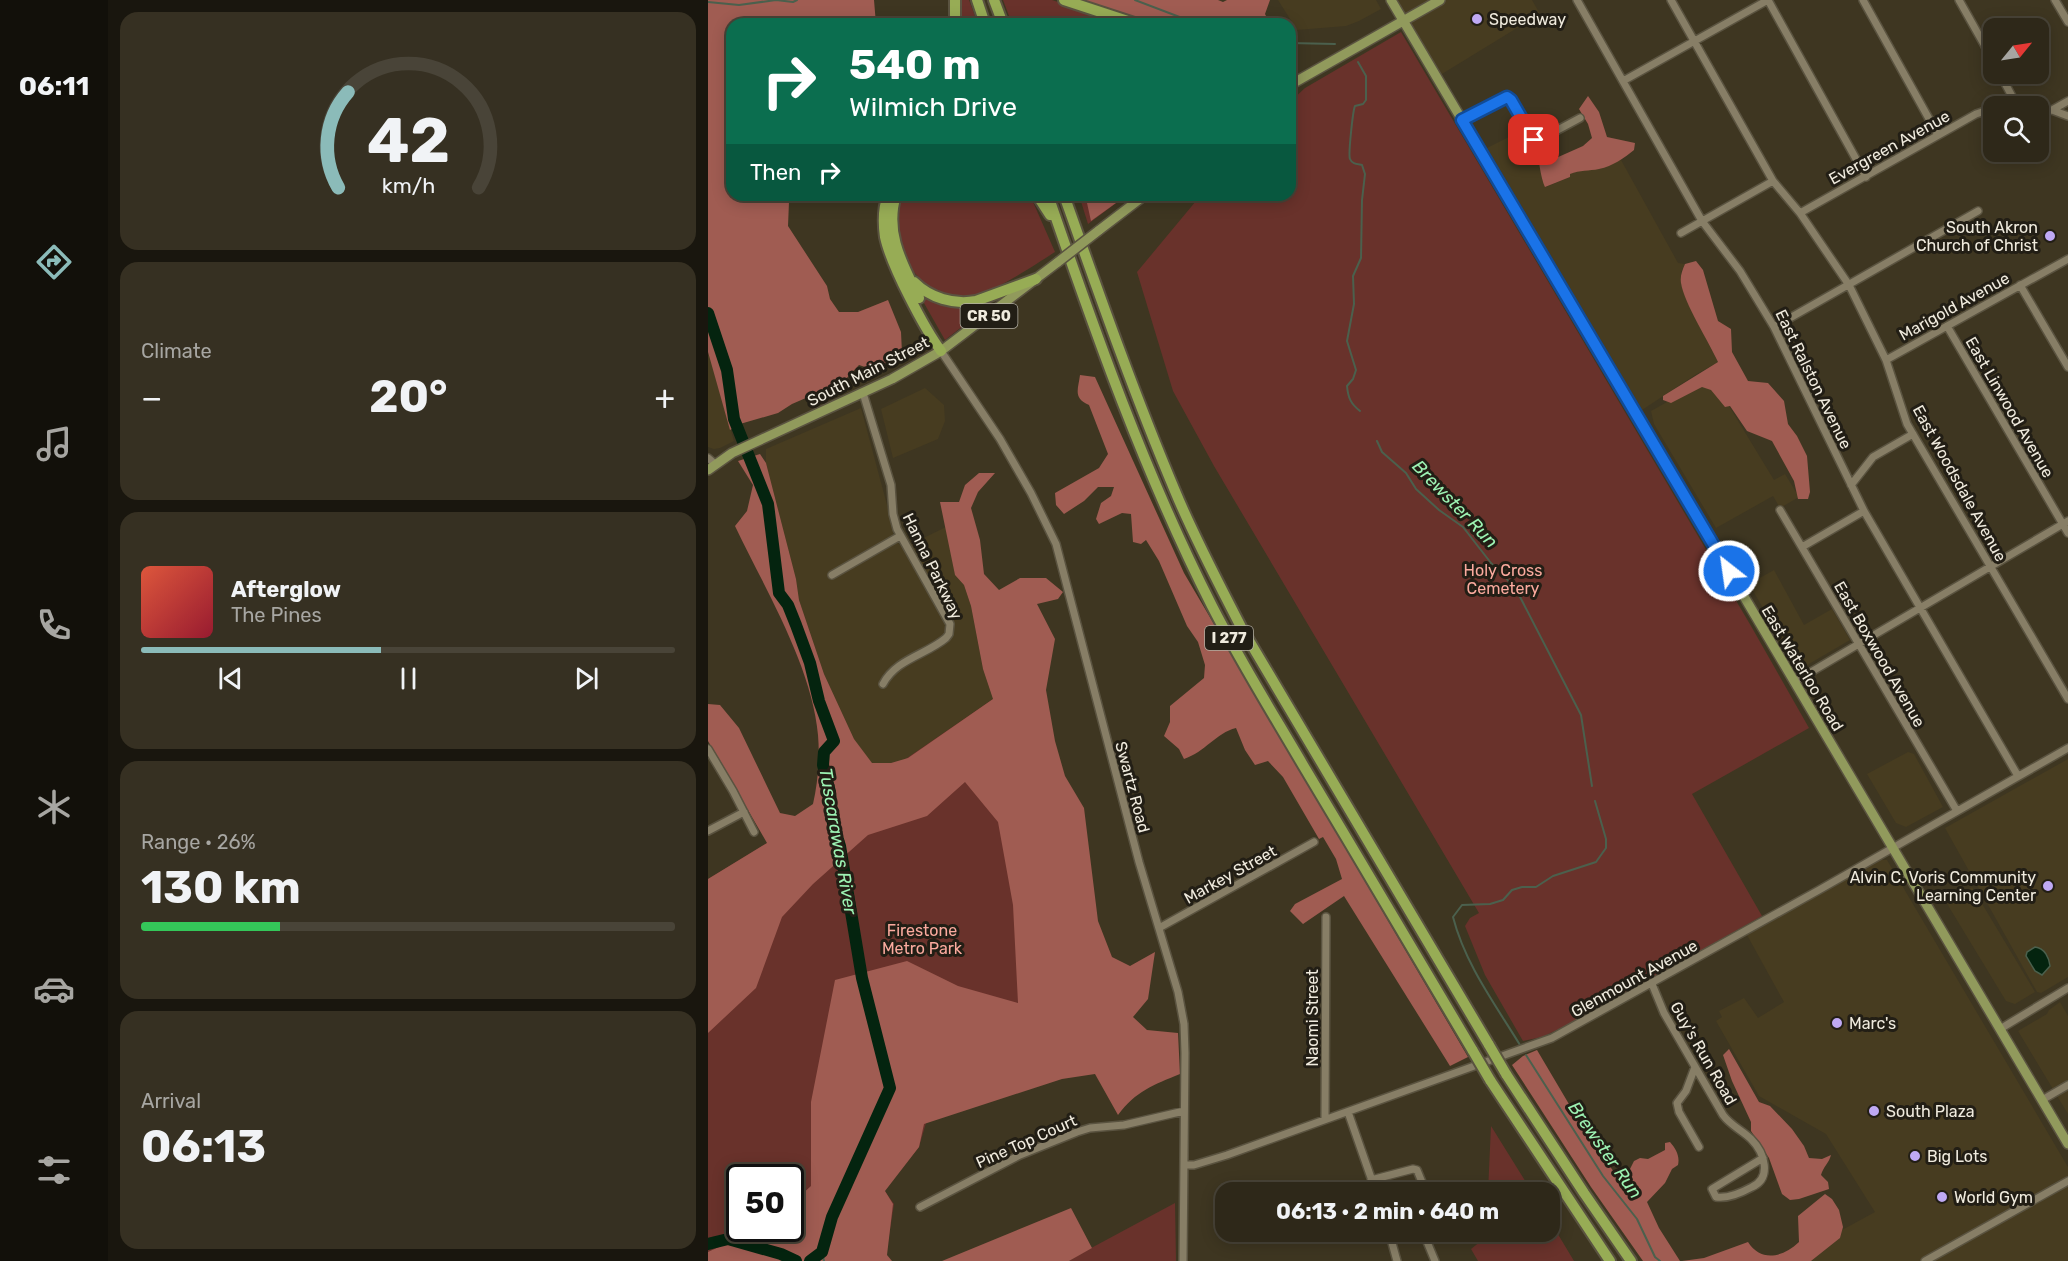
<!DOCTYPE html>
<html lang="en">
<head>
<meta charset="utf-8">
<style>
	:root { --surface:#2e2819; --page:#363022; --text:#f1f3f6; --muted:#a7a6a2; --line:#494438; --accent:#8bbbb9 }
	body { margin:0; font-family:Rubik,sans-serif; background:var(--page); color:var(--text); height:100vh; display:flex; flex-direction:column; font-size:22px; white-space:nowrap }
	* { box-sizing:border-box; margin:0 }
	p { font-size:20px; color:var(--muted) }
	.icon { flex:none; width:33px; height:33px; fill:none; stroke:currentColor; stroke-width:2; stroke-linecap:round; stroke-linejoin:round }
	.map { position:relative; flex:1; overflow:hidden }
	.panel { display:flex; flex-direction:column; gap:12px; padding:12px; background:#19160e; width:600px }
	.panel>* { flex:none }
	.guide { position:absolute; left:18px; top:18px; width:570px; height:183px; border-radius:18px; box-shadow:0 3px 15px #0003,0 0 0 2px var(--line); background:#0b6e4f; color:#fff; overflow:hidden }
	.needle { width:39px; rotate:60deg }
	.tools { position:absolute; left:1275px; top:18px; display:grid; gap:12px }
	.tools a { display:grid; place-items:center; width:66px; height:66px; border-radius:12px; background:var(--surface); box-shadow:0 3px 15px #0003,0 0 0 2px var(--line); font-size:30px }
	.speed { position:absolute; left:18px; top:1164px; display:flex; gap:12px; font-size:30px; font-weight:700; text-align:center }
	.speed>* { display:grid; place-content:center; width:78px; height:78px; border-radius:50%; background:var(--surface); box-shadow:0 3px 15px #0003,0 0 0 2px var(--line); line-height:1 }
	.speed .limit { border:3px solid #111; border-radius:9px; background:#fff; color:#111 }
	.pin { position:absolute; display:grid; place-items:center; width:51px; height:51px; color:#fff; margin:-26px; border-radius:12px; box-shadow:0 3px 9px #0006 }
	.me { position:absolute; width:66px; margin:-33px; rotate:330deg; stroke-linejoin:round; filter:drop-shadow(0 0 4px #0008) }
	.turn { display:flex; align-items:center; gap:21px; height:126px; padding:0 24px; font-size:27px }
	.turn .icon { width:78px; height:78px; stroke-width:2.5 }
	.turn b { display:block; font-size:42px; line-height:51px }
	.then { display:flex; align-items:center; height:57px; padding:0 24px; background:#0003; gap:12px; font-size:22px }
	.big { font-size:45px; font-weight:700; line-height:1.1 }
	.panel .tile { flex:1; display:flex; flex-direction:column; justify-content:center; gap:9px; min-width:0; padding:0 21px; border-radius:18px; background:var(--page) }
	.panel .dial { align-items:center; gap:0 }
	.dial svg { height:156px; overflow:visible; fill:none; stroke:var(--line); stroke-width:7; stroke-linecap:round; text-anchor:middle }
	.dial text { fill:var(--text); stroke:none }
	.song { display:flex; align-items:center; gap:18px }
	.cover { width:72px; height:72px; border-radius:9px; background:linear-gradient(135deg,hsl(10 70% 55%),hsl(350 70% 35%)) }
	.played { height:6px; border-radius:3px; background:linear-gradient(90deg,var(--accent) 45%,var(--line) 45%) }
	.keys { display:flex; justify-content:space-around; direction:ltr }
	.heat { display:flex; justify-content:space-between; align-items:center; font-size:33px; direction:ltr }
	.charge { height:9px; border-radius:4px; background:linear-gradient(90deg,#34c759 26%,var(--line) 0) }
	.trip { position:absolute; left:507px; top:1182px; width:345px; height:60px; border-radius:18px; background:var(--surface); box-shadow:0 3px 15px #0003,0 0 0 2px var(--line); font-weight:700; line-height:60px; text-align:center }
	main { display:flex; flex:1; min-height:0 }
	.menu { display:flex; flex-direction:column; width:108px; justify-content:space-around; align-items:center; background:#12100a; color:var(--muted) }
	.menu .icon { width:42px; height:42px }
	.menu .current { color:var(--accent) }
	.menu b { font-size:27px; color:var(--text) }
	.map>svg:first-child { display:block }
	.built { fill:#473c20 }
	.green { fill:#69322b; fill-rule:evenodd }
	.forest { fill:#a05c52 }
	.water { fill:#04240f; stroke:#4b604d; stroke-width:1.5 }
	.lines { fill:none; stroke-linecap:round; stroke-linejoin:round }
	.stream { stroke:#4b604d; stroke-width:2 }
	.river { stroke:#04240f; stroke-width:12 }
	.minor-casing { stroke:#5a5340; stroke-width:10 }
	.major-casing { stroke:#5a5340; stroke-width:12 }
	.highway-casing { stroke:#5a5340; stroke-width:14 }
	.minor { stroke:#877e66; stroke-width:7 }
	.major { stroke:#919a5c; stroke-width:9 }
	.highway { stroke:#97ac55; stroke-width:10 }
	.major-bridge-casing { stroke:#5a5340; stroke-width:12; stroke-linecap:butt }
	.highway-bridge-casing { stroke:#5a5340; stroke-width:14; stroke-linecap:butt }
	.major-bridge { stroke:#919a5c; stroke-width:9 }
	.highway-bridge { stroke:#97ac55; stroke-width:10 }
	.route-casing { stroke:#114b97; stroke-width:15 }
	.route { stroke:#1a73e8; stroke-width:10 }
	.poi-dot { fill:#bfa9f4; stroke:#221e15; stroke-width:2 }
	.labels { text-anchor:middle; stroke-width:6; stroke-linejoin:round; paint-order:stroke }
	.shield { fill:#221e15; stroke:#b2aea2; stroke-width:1.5 }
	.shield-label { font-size:15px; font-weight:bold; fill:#f0ebde }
	.poi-label { font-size:16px; fill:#f0ebde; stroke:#221e15; text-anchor:start }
	.street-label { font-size:16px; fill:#f0ebde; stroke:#221e15 }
	.park-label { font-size:16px; fill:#fbaa9e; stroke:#221e15 }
	.water-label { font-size:18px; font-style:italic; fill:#9df3b3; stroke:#221e15 }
</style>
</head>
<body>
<main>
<nav class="menu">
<b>06:11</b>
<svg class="icon current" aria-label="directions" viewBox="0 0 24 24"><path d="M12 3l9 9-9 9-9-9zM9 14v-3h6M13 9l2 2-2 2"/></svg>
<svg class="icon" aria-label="music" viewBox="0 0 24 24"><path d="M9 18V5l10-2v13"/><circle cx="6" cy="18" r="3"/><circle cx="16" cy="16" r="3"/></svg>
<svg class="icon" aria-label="phone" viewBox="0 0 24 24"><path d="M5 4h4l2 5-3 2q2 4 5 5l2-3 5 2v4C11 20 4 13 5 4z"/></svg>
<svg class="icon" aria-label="climate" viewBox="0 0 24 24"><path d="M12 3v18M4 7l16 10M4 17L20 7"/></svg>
<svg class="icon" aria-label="car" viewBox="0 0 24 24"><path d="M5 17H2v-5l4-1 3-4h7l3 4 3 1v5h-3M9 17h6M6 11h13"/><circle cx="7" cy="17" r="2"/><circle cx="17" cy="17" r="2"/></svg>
<svg class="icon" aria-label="filters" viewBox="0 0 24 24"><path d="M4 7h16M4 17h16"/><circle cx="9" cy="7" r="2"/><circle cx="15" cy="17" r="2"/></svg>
</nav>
<section class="panel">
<div class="tile dial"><svg viewBox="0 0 100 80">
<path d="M14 69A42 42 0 1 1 86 69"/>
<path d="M14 69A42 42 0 0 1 19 20" stroke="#8bbbb9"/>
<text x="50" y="56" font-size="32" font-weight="700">42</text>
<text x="50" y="72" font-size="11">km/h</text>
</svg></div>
<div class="tile"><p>Climate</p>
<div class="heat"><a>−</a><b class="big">20°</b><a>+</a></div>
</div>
<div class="tile">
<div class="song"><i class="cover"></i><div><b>Afterglow</b><p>The Pines</p></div></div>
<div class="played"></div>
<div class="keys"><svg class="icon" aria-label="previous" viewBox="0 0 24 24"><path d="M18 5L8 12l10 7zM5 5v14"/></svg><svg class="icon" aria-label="pause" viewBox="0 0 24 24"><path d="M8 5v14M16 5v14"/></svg><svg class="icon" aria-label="next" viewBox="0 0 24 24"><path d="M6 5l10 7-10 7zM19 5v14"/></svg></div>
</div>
<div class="tile"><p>Range · 26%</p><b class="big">130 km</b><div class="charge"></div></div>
<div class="tile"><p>Arrival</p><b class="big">06:13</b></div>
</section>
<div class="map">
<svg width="1360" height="1261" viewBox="0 0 1360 1261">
	<rect width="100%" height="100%" fill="#3e3621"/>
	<!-- built -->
	<path class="built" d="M570,0H668L673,9L651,21L638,26L589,30Z
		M683,0H824L832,14L729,77Z
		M815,130L837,169L838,187L862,177L861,174L875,169H891L913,160L970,263L977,264L973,272V284L978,299L1010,362L987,375L934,410L779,148Z
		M0,352L26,441L12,448L6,449L0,447Z
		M1000,379L1021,406L1066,480L1077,474L1091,497L1072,508L1065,496L1008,528L946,424L943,411Z
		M217,388L236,405L237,421L230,439L185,458L173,409Z
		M153,408L186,531L184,537L195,548L238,527L247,575L256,585L263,606L275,669L285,699L200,758L183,763H163L146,739L116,674L91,600L88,579L58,463V449Z
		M1066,570L1096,625L1124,609L1142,640L1094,668L1089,667L1041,584Z
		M1200,752L1206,754L1235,807L1198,827L1188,823L1159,774Z
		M1360,759V977L1333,993L1329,992L1237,828Z
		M1172,860H1179L1360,1167V1261H1103L1132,1238L1134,1230L1167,1212L1118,1134L1051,1096L1008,1021L1014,1017L1011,1011L1036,998L1050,1018L1076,1002L1039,935Z
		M1264,887L1327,992L1307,1004L1298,1001L1241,907L1239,902Z
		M1352,1002L1360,1016V1114L1310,1031L1339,1014L1341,1010Z"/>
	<!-- green -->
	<path class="green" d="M251,0H261L270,24H251Z
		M295,0H344L416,24H304Z
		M693,32L1043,626L1101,728L984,794L1054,916L870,1020L834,1037L815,1041L777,975L757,926L762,918L771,913L506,466L465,391L429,272L493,195H582V102L597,88Z
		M193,195H322L347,252C328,264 275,300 253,299C224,298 196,268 190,240C187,225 189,210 193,195Z
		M371,195H419L380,224Z
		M208,289L214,293L282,301L283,304L237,340Z
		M313,680L413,1049L218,1123L211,1147L176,1190L186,1204L178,1255L0,1261V879L199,758ZM32,1178H82V1228H32Z
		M783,1126L824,1192H780Z
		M467,1203L468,1261H361L372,1254Z
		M842,1221L866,1261H770L763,1249L778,1237L779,1232H842Z"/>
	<!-- forest -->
	<path class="forest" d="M0,0H166L168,24H24V195H115L102,201L81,202L80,226L119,286L122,299L131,312H150L180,300L193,332L194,353L166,370L151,365L135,382L84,404L70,413L32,424L22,430L0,352Z
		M372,0H510L515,2L519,0H562L557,14L562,24H442Z
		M880,96L891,112L899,137L927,143L926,150C916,158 905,166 891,169C881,171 872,170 862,174V177L837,187C833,179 828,150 831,143L839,156L848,158L875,146L884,138L880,124L871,109Z
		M386,195H419L383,221L379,203Z
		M988,261L995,270L1010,321L1023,329L1024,352L1040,381L1060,383L1076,401L1080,424L1089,436L1099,456L1102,492L1100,499H1090L1086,481L1064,441L1039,431L1022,406L1017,407L1003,390L994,387L963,403L955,400V396L1010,362C1001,342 976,303 973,283C972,276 974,271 977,264Z
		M372,375L387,377L476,573L760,1057L742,1066L636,896L595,924L582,911L587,904L634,879L628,859L615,837L611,839L575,777L560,761L547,765L537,750L528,728C508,733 497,752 476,759L471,749L456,736L462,722V706L496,678L497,665L490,642L479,626L451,561L438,540L433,544L425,542L423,514L414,513L391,524L388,519L393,503L403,496L406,487H390L376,501L356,514L348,505L347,493L391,468L400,454L381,405C365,398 370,390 372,375Z
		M52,454L58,463L88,579L91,600L116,674L146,739L164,763H183L200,758L285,699L275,669L263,606L256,585L247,575L232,502H251L257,485L271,473H287L270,492L263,508L272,540L276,574L291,590L312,578H338L355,592L350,599L329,604L347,639L338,690L347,741L357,776L376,808L390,921L404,957L422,966L447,952L440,999L425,1017L439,1030L470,1033L472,1074C445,1085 428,1091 410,1115L387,1074L354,1079L216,1124L211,1147L177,1191L185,1204L179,1255L184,1261H0V1252L50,1229L82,1228L83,1204L103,1186V1102L127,980L199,961L250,986L310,1003L305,905L290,822L257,782L219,816L160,835L105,884L74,917L48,988L0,1033V879L59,843L0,741V704L12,705L31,728L72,813L87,816L105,804C110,782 112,758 110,735C104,666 57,589 27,526L39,511L45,485L30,461Z
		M1021,1049L1051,1102L1062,1106L1084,1129L1096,1146L1101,1158L1114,1159L1123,1155C1121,1163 1115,1167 1113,1175L1120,1182L1121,1189L1091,1199L1082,1200L1074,1194L1061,1158L1043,1131V1122L1024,1081L1015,1055Z
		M829,1050L881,1138L909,1176L922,1169L926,1161L932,1158L940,1159L957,1150V1143L962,1142C968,1149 972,1156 970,1165L964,1169L957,1183L939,1202L951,1228L972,1261H935L883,1187L804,1065L815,1056Z
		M1117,1194L1124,1199L1131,1210L1135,1227L1132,1238L1103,1261H974L996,1258L1040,1242C1052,1261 1073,1259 1091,1242L1090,1216Z
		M363,1208L384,1248L361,1261H234Z"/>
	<!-- water -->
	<path class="water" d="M1327,947C1337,948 1341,958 1342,966L1334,975L1327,971L1318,956L1319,952Z"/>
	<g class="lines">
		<!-- stream -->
		<path class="stream" d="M427,0L490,24
			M0,2L31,5L68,0L85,2L89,0
			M582,43L627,44
			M650,62L658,76V100L655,104L647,106C645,110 640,155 642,159C644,164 649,164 654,165L657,174L654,200L653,258L645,276L646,304L639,341L648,370L645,379L639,386C640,398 643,404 652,411
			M669,441L674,452L698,473L708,489L731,510L755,527L783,563L798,578L810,593L873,715L884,786
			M812,1045C787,1004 757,964 745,917L754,905L782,904L795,900L804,890L814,887H828L845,876L888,862L898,848V839L887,801
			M818,1055L895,1176L929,1219L947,1257L952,1261
			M114,1252L116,1261"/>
		<!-- river -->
		<path class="river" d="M0,313L19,370L26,419L60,504L71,593L80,605L88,625L102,663L111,701L126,741L116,752L115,765L122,792L125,824L132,846L154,978L182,1088L124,1217L114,1252L102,1261
			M0,1244L20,1239L73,1254L88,1261"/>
		<defs>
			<path id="minor" d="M869,0L994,221L1032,271L1066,327L1156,511L1310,776
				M963,0L1065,181L1092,213L1141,285L1178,360L1199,424L1360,699
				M1060,0L1158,177
				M1155,0L1230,135
				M1251,0L1286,62
				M1347,0L1360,22
				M1292,74L1306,100V106
				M915,81L1060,0
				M1294,106H1303
				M1344,110L1360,116
				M1330,111L1344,110L1360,101
				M754,119L790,100L799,97L803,100L826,140H831L872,118
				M1092,213L1268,114L1286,108
				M973,233L1065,181
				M1312,285L1360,367
				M1239,326L1360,533
				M1066,327L1270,211
				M233,351L292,439L323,493L348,544L431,862L470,992L476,1024L477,1053L475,1261
				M1178,360L1360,259
				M155,393L183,485L185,514L189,529L242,624L241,634L238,638C218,655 188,659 175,684
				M0,458L7,464
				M1143,485L1165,457L1205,434
				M1072,510L1249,811
				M1094,547L1156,511
				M124,575L192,536
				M1086,682L1360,521
				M0,749L25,791L46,832
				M0,831L36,812
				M451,928L606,842
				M944,984L956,1013L1015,1115C1023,1126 1034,1130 1043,1139C1057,1153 1064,1178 1044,1187C1033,1193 1020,1199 1008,1197L1004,1189L1055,1158
				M1292,1029L1360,988
				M987,1067L978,1091L969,1103L971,1112L991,1147
				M1334,1100L1360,1085
				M640,1112L668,1192
				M617,1119L618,917
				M477,1165H486L519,1155L844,1038L1111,890L1360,748
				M663,1180L705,1169L709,1170L718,1192
				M212,1207L312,1155L369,1132L382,1128L416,1125L476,1111
				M681,1232L689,1261
				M715,1232L727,1261
				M1217,1261L1360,1181"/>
			<path id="major" d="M683,0L1360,1144
				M582,85L732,0
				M390,231L437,195
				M0,470L24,453L184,379L233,351L350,262"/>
			<path id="highway" d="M269,0L277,24
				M286,0L295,24
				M356,0L429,24
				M247,24V0
				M180,195C175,208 175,223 177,237C183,265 216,328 233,351
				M188,195C176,233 195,265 211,298
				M329,195L342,215
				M340,195C388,335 437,474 504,606C532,661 564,712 595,765C652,860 708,955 765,1051
				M356,195C391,294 426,394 467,491C486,537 510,582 533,627L781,1045
				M206,282C222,298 246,305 268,301L328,279
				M798,1074L876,1193L923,1261
				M782,1080L902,1261"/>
		</defs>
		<!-- minor casing -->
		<use href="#minor" class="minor-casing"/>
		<!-- major casing -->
		<use href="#major" class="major-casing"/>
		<!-- highway casing -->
		<use href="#highway" class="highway-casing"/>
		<!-- minor -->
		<use href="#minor" class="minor"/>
		<!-- major -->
		<use href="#major" class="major"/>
		<!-- highway -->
		<use href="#highway" class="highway"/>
		<defs>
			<path id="major-bridge" d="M350,262L390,231"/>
			<path id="highway-bridge" d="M781,1045L798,1074
				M765,1051L782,1080"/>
		</defs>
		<!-- major-bridge casing -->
		<use href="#major-bridge" class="major-bridge-casing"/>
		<!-- highway-bridge casing -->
		<use href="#highway-bridge" class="highway-bridge-casing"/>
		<!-- major-bridge -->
		<use href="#major-bridge" class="major-bridge"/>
		<!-- highway-bridge -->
		<use href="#highway-bridge" class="highway-bridge"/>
	</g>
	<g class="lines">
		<defs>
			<path id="route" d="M826,140L803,100L799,97L754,120L1021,571"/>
		</defs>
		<!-- route casing -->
		<use href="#route" class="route-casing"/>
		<!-- route -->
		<use href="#route" class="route"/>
	</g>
	<!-- markers -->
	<g class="poi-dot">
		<circle cx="769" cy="19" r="6"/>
		<circle cx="1342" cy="236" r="6"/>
		<circle cx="1340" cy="886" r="6"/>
		<circle cx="1129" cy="1023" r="6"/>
		<circle cx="1166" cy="1111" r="6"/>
		<circle cx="1207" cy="1156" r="6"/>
		<circle cx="1234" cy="1197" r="6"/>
	</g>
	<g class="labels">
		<!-- shield labels -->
		<g class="shield">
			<rect x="252.5" y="304" width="57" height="24" rx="4.5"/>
			<rect x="497" y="626" width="48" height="24" rx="4.5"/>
		</g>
		<g class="shield-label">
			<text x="281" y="321">CR 50</text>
			<text x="521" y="643">I 277</text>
		</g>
		<!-- poi labels -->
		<g class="poi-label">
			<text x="781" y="25">Speedway</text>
			<text x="1330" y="233" text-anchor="end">South Akron<tspan x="1330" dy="18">Church of Christ</tspan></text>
			<text x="1328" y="883" text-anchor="end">Alvin C. Voris Community<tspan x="1328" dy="18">Learning Center</tspan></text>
			<text x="1141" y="1029">Marc's</text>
			<text x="1178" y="1117">South Plaza</text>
			<text x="1219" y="1162">Big Lots</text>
			<text x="1246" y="1203">World Gym</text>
		</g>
		<!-- street labels -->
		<g class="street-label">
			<text transform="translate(1181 147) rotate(-29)" y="6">Evergreen Avenue</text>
			<text transform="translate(1246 306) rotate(-29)" y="6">Marigold Avenue</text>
			<text transform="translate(160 371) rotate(-27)" y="6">South Main Street</text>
			<text transform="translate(1106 379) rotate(64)" y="6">East Ralston Avenue</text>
			<text transform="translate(1302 407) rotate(60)" y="6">East Linwood Avenue</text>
			<text transform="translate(1252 483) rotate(61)" y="6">East Woodsdale Avenue</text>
			<text transform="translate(225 566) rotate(64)" y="6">Hanna Parkway</text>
			<text transform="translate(1172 654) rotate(60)" y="6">East Boxwood Avenue</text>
			<text transform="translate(1095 668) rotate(59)" y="6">East Waterloo Road</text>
			<text transform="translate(425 787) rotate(75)" y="6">Swartz Road</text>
			<text transform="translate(522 874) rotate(-29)" y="6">Markey Street</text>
			<text transform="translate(926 978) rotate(-29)" y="6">Glenmount Avenue</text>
			<text transform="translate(604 1018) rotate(-90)" y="6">Naomi Street</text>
			<text transform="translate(996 1053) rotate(60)" y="6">Guy's Run Road</text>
			<text transform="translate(318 1141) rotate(-24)" y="6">Pine Top Court</text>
		</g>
		<!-- park labels -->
		<g class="park-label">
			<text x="795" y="576">Holy Cross<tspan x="795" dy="18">Cemetery</tspan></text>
			<text x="214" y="936">Firestone<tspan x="214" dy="18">Metro Park</tspan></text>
		</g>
		<!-- water labels -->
		<g class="water-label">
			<text transform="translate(747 504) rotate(46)" y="6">Brewster Run</text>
			<text transform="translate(130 841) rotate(80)" y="6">Tuscarawas River</text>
			<text transform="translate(897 1150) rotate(55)" y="6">Brewster Run</text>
		</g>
	</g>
</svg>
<div class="tools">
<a><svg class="needle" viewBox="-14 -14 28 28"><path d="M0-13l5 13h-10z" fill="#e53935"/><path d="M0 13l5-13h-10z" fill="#a7a6a2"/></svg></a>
<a><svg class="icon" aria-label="search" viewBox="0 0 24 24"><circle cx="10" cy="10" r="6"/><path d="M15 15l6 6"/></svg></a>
</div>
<div class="speed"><div class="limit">50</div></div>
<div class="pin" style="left:826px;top:140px;background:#d93025"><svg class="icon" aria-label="arrive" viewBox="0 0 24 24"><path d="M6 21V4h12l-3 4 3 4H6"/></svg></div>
<svg class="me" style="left:1021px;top:571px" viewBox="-20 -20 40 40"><circle r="17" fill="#1a73e8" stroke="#fff" stroke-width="3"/><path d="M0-11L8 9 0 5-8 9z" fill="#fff"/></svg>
<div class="trip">06:13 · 2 min · 640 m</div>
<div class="guide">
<div class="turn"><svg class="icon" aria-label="right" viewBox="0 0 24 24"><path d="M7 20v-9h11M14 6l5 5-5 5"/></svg><div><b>540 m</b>Wilmich Drive</div></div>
<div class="then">Then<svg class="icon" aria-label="right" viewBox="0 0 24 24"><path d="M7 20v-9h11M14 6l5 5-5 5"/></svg></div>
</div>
</div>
</main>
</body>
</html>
